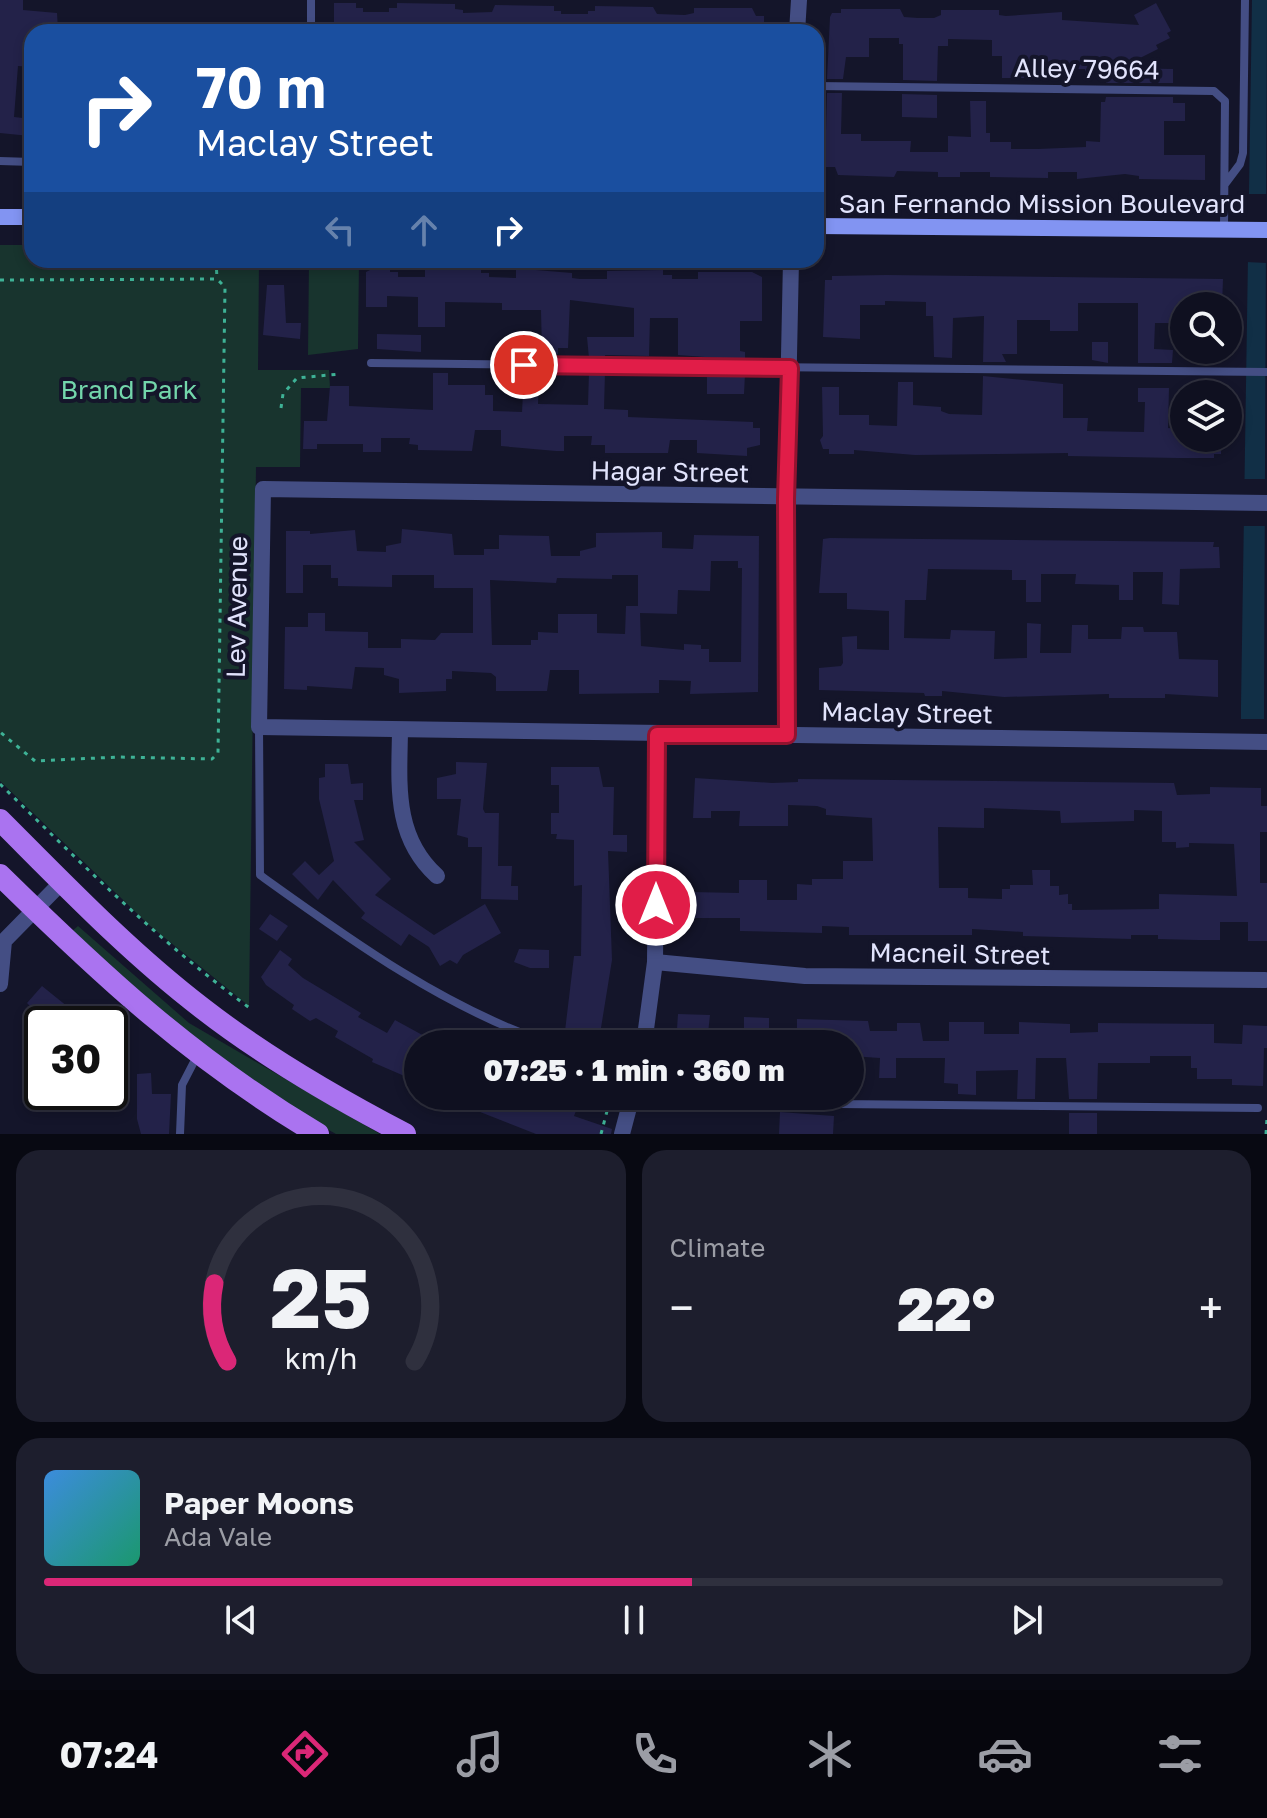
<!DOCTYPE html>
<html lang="en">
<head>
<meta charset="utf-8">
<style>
	:root { --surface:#0f1020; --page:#1d1e2d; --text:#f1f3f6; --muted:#9b9da5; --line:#2f303e; --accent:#db2777 }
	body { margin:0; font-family:"Golos Text",sans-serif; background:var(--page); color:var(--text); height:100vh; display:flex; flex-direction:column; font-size:30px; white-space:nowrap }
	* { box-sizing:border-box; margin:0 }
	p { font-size:26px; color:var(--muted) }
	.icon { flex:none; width:44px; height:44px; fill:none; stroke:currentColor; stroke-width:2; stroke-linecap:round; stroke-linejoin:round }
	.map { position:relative; height:1134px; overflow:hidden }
	.drawer { display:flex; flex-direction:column; gap:16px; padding:16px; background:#080912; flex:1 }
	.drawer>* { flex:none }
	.guide { position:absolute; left:24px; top:24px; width:800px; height:244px; border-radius:24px; box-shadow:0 4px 12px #0003,0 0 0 2px var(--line); background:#1a4fa0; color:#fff; overflow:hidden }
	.tools { position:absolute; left:1170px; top:292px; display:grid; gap:16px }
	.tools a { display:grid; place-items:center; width:72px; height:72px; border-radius:50%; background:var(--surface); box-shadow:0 4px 12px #0003,0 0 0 2px var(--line); font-size:40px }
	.speed { position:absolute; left:24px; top:1006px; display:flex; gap:16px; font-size:40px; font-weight:700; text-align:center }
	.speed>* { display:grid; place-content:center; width:104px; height:104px; border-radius:50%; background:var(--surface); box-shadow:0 4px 12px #0003,0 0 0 2px var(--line); line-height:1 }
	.speed .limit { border:4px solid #111; border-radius:12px; background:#fff; color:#111 }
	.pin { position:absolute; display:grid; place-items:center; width:68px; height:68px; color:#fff; margin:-34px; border:4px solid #fff; border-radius:50%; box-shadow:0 2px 8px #0007 }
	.me { position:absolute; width:88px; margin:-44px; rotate:0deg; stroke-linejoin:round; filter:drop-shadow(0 0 6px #0008) }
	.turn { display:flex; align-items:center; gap:28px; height:168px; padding:0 40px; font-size:36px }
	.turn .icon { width:104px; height:104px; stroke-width:2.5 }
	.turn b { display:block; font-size:56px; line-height:68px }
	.lanes { display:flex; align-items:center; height:76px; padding:0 40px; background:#0003; justify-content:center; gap:40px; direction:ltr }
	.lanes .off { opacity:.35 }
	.big { font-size:60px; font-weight:800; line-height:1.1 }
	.drawer .widget { flex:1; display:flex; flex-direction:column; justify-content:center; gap:12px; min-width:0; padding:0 28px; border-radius:24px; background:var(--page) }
	.drawer .dial { align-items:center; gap:0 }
	.dial svg { height:208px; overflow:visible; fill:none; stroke:var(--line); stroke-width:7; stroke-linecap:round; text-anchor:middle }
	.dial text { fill:var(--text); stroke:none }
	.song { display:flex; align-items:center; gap:24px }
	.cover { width:96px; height:96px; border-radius:12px; background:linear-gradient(135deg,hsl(210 70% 55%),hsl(160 70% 35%)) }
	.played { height:8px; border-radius:4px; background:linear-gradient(90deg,var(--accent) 55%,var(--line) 55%) }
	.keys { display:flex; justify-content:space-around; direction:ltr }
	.heat { display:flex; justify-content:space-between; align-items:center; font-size:44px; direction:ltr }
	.drawer .tiles { flex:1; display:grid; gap:16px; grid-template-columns:1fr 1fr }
	.widget:last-child { grid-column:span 2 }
	.trip { position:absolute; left:404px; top:1030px; width:460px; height:80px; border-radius:40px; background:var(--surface); box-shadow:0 4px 12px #0003,0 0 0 2px var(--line); font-weight:800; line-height:80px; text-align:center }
	.dock { display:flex; height:128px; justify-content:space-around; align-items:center; background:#06060d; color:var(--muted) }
	.dock .icon { width:56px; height:56px }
	.dock .current { color:var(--accent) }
	.dock b { font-size:36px; color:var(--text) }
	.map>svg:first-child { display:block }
	.green { fill:#18342e }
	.water { fill:#112f46 }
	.pier { fill:#14152a }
	.building { fill:#232249; fill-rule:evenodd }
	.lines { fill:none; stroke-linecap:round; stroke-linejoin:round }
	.path { stroke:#3eb296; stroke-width:3; stroke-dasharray:4 6; stroke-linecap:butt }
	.service { stroke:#444e84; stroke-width:8 }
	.minor { stroke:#444e84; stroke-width:16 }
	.secondary { stroke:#8294f2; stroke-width:16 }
	.primary { stroke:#aa73f0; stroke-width:22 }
	.route-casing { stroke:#92132f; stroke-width:20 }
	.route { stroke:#e11d48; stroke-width:14 }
	.labels { text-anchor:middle; stroke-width:8; stroke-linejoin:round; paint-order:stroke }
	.street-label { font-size:26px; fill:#e1e3fc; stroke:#14152a }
	.park-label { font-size:26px; fill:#73d6ab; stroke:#14152a }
</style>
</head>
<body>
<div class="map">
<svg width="1267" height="1134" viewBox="0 0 1267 1134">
	<rect width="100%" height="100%" fill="#14152a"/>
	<!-- green -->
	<path class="green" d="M0,245H32V260H259L258,370H329L330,388H301L300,467H256L249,1006L149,925L0,781Z
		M309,260H359L358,349L308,355Z
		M78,926L189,1023L380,1134H336L316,1123L215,1057L71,932Z"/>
	<!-- water -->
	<path class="water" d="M1252,0H1267L1264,708V719H1241V706Z"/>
	<!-- pier -->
	<path class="pier" d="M1246,194H1267V263L1246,262Z
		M1243,479H1267V526H1243Z"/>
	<!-- building -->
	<path class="building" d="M0,0H23V10L57,13L58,30L32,32V67L18,66L14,117L32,119L30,136L0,133Z
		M334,3H356V8H363V12H389V8H397V3L455,4V9L463,10V13L492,12L495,5L554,6V11H561V14H588V11H595V6L653,7L657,14L685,15L694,13V8H752L756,16H764V32H334Z
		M1156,3L1171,31L1167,33L1170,38L1156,45L1158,49L1120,68L1173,69V83H1106V72H1085V69H1050V78H1002V56H992V40L948,39V46H938L937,81L903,80V44H899V38H869V57H846L843,79H827L830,17L832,13H841V9H900L904,17L918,18H934L941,15V10H999V15L1006,16L1062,12V20L1139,25L1134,15Z
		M827,93H842L841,134H861V141H911L910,152H948V136L971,137L970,101H986V133H990V142H1011V149H1038L1086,147V141L1100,142L1101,102H1105L1106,97H1173V103H1185V121H1164V155H1205V180L1139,179V176L1125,174L1077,179V172H1048V178L990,177V172H960V177H938V172L897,171L894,177L838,175L835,167H825Z
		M902,94L937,95V118L902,117Z
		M376,267H390V272H398V277H425V270L468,268H481V273H489V277L516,278V270H536L572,273V278L580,279H607V271L663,270V275H672V279H698V272H752L762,277V321H740V351L745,352V360L678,355V318H650L649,356L605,355V358H589L587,337H634V308L570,300L568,348H558V354H542L541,310H502V303L445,302V327H418V297L387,296V307H366V272Z
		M886,275L1223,279L1222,306H1182V323H1155L1154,349L1173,350L1172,363H1138V303H1078V331H1050V320H1017V354H1002L1006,362H983L984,316L953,318L952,358L934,357L933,316H926V302L885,301V305H860V339L823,337L825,280H832V276Z
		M267,285H284L286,323H301L300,339L263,335Z
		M377,334L421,335V352L377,349Z
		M1092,342H1108V363L1092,360Z
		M589,372H605L604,409L628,410V417L753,422V428H760V445L747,448V456L697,453V440H670L668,453H605V445H591L592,436H564V451H556L501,446V430H475L472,451L418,450V445L409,444L410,438H381V452H363V444H317V449H303L304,421H327L330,386H349V406L433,410V373H448V385H485V395H493V411L522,412L524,374H539L538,404L588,405Z
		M707,373L745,374L744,394H707Z
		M983,376L1063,384V418H1088L1087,431L1144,432L1145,402H1138V388H1169L1168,428L1179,429V438H1221V454H1214V458H1178L1068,456V453L915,455L854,450V454H829V449H823L820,440L823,436L822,387H839V415H869V425L897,426L898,382H913V405L941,407V411L949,414L982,415Z
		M402,529L452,534L454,555H484V549H499V535L549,536L551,556H580V551L596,547V533L662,532V548L693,549L694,535L759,536L758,692L690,694L691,681L659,680V693L579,694V670H550L547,691H496V677L491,673L452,671V679H446V691L399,693V679L384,675V668L355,667L352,689L307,686V690L284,689L285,627H308V613H325V631L368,632V648H401V639L435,640L441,633H473V588H434V575H392V587L338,586V578H331V565H303V593H286V531H310V534L355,530L357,551L386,552V546L401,543ZM711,561H738V568H742L741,662H709V649H701V645L684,644V650L641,646L640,613L677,614L678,590L710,591ZM612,575H638V606H626L625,634L597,633V614H558V633L538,632V640H531V645H492L490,580L556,583L557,578L612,579Z
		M830,538L1214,542L1213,547H1219L1220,568L1180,569L1179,605L1162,604L1163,572H1133V600H1119V585L1075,584L1076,574H1041V602H1026V580H1012V570L928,569L926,600H905L904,638L950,639L951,630L995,631L994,659L1027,658V623L1041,624L1040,653H1071L1072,625H1088V639H1121L1122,627H1143L1144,632H1177L1179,659L1218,660V697L1165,694V698H1109V694L1004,697L942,691V696H925L924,693L819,690V668L841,666L843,663L842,637L857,636V649L889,650V611L847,609V593H819L823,539Z
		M456,762L487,763L483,809L485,813H499L498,866H512L511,886H518V900L481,899L482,847H468V838L457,835L461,799H437V778L456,774Z
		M325,764H348L351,784L363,783V800H354L364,840L354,842L391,879L375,895L434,935L485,904L501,933L463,955L457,964L450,960L440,966L429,947L409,934L401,946L361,918L365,913L333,880L318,900L292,874L305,861L319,875L334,861L319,799V778L325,777Z
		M551,767H599L603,787H614L613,835H627V852L608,851L612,960L600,1034L591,1033L590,1042L572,1040L573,1031H565L574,956H581L582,885L574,886V840L556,839L557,834H551V813H559V785H551Z
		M695,778L772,783L798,782V779L1174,783L1177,795L1210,794V787L1261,788V806H1267V832H1260V883H1267V941H1248V922H1220V940H1198L1158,939V935H1131V939L1023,936V932L972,929V935H849V927L822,926V933L740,931V918H689L690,892L739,893V880H767V900H797V884L812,885V879H843V861H873L872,818L826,815V809L817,806L788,805V826H739L740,811H711V818H693ZM984,808L1060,811L1061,823L1134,821V810L1162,811V842H1176V848L1189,847V843L1234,844L1237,896L1159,894V909L1072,910V904H1068V894L1059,895V886H1050V870H1032L1033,885H1010V889H1002V899L968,898V888H939L938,827L984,828Z
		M270,914L288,926L277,941L259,929Z
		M519,949L549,950V968H530L514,962Z
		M280,950L292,959L288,965L303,978L361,1013L358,1017L387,1033L395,1020L426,1037L422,1044H418V1062L409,1078L372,1062L373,1059L335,1037L338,1031L316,1018L310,1021L292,1009L294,1005L266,985L261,977Z
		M42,986L73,1011L61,1024H25L36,1012L27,1003Z
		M678,1014L710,1015L707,1043L676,1044Z
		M744,1017L769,1018V1028H797V1019L868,1021L870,1031H897V1023H920L923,1041H949V1022H984V1034H1019V1022L1070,1024V1033L1098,1032V1023L1214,1024V1043L1242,1044L1243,1025L1267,1026V1048H1264L1263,1086L1232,1085V1079H1197V1068H1191V1056H1150V1063H1098L1097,1099H1069L1066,1058H1036L1035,1099H1017L1018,1070L976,1071V1095L958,1094V1084L944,1083L945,1058H896V1078H879L880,1058L850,1056V1044H744Z
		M151,1073L152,1094H171L169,1134H141L137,1119V1074Z
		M555,1096L579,1103L574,1116L612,1129L611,1134H536L442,1097Z
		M780,1112L834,1116L833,1134H779Z
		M1069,1113H1097V1134H1069Z"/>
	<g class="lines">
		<!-- path -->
		<path class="path" d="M216,260L217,279
			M0,280L217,279L225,287L218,753L212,759L119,757L35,761L0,732
			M281,408L283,394L297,378L340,374
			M0,784C81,863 159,942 251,1009
			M601,1134L611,1096
			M1266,1134L1267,1118"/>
		<!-- service -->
		<path class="service" d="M311,32V0
			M816,86L1214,91L1225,101L1224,229
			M0,161L32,162
			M1225,184L1240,164L1243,153L1245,0
			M371,363L1267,372
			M259,727L260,875C352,941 443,1007 551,1044
			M794,1096L836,1104L1258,1108
			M180,1134L182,1085L197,1056"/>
		<!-- minor -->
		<path class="minor" d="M797,32L799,0
			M1267,503L263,489L259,727L1267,742
			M400,732C399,786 394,837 437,876
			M787,735L786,499L791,260
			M655,962L805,976L1265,980
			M0,984L4,941L62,882
			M644,1044L655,962L657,735
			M622,1134L632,1096"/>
		<!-- secondary -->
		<path class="secondary" d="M0,217H32
			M816,226L1267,230"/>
		<!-- primary -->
		<path class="primary" d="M0,820C65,885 129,952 202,1008C265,1057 334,1097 405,1134
			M0,875C104,977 192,1059 318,1134"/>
	</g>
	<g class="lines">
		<defs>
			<path id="route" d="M524,365L790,368L786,499L787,735H657L656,905"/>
		</defs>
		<!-- route casing -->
		<use href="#route" class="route-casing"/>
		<!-- route -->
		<use href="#route" class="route"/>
	</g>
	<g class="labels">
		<!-- street labels -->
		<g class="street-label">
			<text transform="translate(1087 69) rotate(1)" y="9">Alley 79664</text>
			<text x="1042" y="213">San Fernando Mission Boulevard</text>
			<text transform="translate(670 472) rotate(1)" y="9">Hagar Street</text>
			<text transform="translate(237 607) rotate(-89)" y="9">Lev Avenue</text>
			<text transform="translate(907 713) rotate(1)" y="9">Maclay Street</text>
			<text transform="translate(960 954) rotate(1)" y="9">Macneil Street</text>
		</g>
		<!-- park labels -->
		<g class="park-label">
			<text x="129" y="399">Brand Park</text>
		</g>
	</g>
</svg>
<div class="tools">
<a><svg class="icon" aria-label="search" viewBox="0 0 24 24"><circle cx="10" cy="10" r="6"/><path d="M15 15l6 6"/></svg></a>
<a><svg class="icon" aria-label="layers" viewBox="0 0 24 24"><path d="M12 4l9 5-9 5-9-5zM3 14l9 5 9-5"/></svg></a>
</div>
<div class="speed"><div class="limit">30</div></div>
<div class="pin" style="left:524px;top:365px;background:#d93025"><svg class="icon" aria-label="arrive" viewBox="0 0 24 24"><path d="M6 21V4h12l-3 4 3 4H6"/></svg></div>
<svg class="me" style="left:656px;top:905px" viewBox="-20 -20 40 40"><circle r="17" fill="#e11d48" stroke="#fff" stroke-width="3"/><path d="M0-11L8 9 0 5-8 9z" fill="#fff"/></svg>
<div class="trip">07:25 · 1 min · 360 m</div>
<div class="guide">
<div class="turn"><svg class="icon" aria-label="right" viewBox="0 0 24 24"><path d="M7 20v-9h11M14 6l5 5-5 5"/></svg><div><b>70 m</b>Maclay Street</div></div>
<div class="lanes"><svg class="icon off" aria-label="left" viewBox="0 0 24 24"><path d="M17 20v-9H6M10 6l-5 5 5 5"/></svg><svg class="icon off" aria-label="ahead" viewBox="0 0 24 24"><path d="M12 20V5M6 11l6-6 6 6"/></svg><svg class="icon" aria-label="right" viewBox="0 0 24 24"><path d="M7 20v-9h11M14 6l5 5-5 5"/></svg></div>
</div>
</div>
<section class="drawer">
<div class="tiles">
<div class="widget dial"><svg viewBox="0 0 100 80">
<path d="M14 69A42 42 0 1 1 86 69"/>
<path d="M14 69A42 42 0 0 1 9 39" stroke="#db2777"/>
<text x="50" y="56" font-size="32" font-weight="700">25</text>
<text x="50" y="72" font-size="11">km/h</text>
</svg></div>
<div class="widget"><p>Climate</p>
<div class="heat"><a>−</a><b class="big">22°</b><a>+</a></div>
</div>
<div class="widget">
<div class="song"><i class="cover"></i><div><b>Paper Moons</b><p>Ada Vale</p></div></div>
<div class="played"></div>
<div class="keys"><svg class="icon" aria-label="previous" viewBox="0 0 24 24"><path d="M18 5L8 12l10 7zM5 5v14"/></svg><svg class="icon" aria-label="pause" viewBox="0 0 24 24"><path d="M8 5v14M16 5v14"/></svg><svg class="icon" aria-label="next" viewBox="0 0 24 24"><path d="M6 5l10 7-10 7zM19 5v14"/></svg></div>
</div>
</div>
</section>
<nav class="dock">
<b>07:24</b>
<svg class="icon current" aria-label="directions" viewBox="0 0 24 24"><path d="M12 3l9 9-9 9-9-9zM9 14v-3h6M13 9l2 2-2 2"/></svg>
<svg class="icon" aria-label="music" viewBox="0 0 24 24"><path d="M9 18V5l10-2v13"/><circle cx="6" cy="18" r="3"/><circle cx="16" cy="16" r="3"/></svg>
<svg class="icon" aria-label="phone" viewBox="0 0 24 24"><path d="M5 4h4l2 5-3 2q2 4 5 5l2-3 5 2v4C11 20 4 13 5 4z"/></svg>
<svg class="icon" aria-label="climate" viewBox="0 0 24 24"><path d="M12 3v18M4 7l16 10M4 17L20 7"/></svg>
<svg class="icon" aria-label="car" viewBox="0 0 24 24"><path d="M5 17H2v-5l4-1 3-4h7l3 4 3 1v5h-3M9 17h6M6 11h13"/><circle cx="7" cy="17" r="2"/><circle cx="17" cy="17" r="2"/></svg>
<svg class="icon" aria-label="filters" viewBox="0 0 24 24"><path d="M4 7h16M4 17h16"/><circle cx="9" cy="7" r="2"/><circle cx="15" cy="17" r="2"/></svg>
</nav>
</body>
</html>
